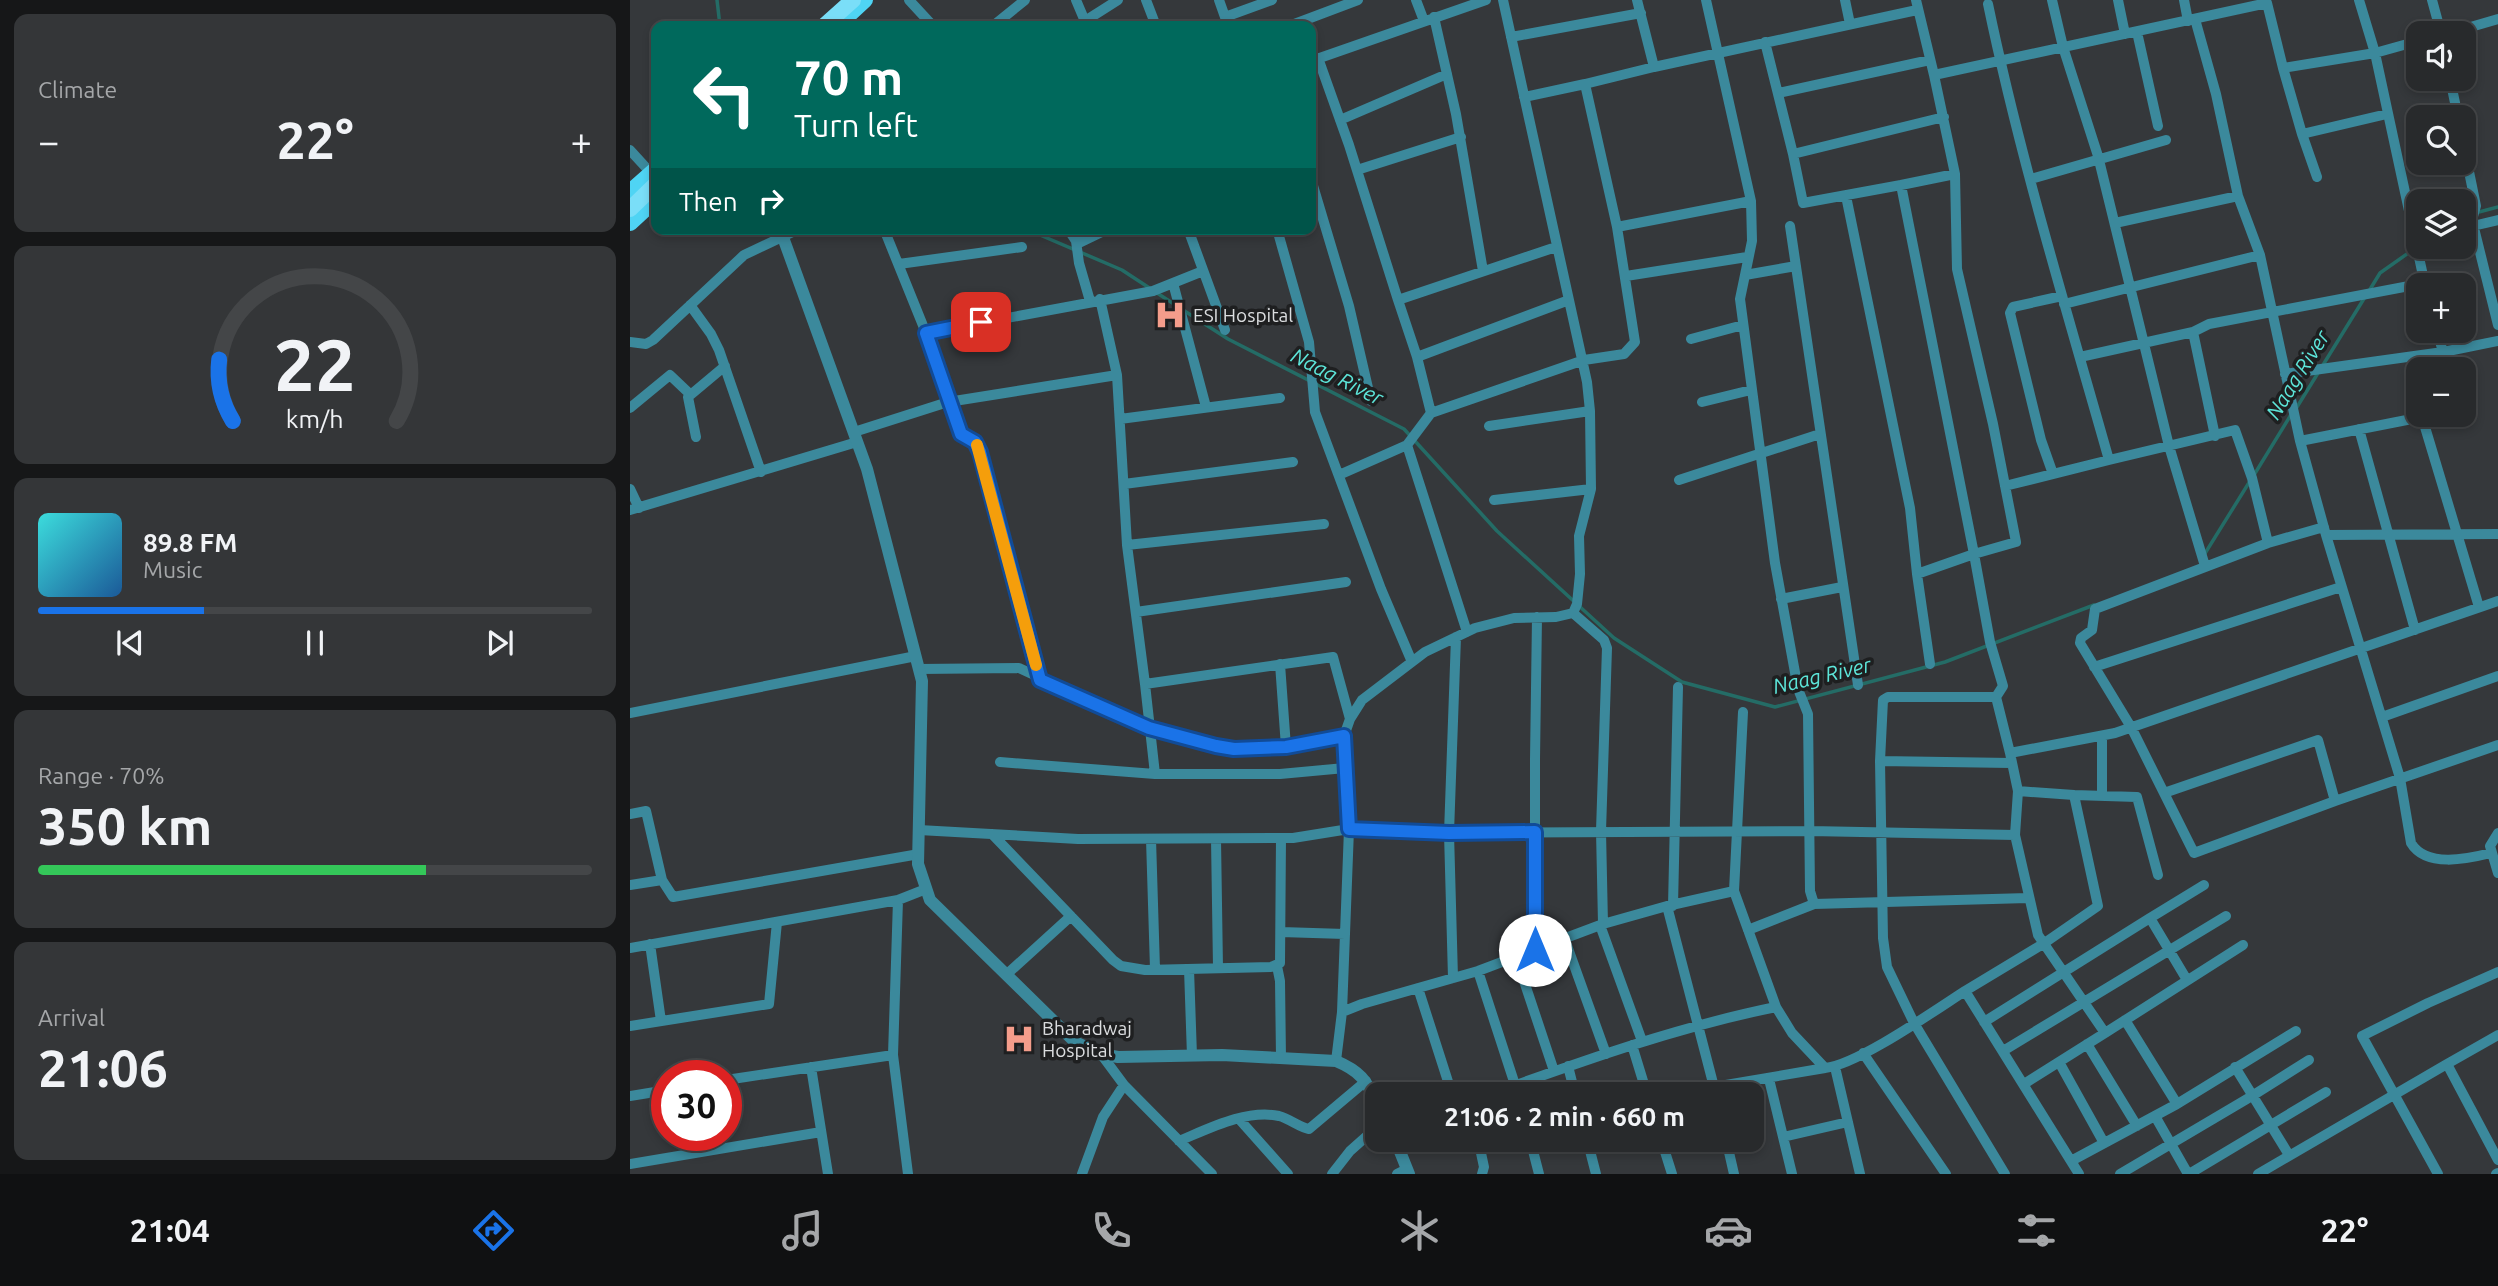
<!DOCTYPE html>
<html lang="en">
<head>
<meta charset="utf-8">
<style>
	:root { --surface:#282a2c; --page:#343638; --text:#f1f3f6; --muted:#a5a7a9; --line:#444648; --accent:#1a73e8 }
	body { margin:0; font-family:Ubuntu,sans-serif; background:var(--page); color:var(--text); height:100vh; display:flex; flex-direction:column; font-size:26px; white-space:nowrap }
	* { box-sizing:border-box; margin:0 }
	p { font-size:23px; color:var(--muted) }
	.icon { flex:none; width:38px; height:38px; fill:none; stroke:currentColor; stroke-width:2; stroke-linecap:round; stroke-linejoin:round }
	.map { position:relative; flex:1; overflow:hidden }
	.drawer { display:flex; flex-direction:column; gap:14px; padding:14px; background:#161718; width:630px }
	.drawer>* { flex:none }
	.banner { position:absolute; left:21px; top:21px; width:665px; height:214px; border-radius:14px; box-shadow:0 4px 10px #0003,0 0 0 2px var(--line); background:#00695c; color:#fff; overflow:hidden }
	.tools { position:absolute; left:1776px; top:21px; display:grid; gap:14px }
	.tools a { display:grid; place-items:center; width:70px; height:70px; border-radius:14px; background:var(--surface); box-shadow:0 4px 10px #0003,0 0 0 2px var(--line); font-size:35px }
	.speed { position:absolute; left:21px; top:1060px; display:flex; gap:14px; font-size:35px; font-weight:700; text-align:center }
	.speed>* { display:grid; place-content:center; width:91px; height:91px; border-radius:50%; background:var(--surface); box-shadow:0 4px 10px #0003,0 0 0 2px var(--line); line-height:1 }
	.speed .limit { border:10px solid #d22; background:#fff; color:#111 }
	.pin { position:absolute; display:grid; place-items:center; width:60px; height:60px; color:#fff; margin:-30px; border-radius:14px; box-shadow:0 4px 10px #0006 }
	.me { position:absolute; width:77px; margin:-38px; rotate:0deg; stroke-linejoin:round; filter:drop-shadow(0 0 5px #0008) }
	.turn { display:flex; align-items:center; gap:24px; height:147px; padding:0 28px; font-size:32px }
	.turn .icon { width:91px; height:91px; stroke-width:2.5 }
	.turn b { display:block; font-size:49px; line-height:60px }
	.then { display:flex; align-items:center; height:66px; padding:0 28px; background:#0003; gap:14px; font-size:26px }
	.big { font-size:52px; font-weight:600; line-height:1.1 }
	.drawer .card { flex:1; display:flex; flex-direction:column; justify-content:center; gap:10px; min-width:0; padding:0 24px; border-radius:14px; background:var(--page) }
	.drawer .dial { align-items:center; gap:0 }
	.dial svg { height:182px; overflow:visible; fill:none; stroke:var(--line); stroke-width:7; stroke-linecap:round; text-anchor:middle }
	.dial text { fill:var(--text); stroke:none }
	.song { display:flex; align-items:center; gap:21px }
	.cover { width:84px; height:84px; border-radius:10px; background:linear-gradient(135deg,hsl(180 70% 55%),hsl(210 70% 35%)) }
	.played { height:7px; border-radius:4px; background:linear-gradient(90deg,var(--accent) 30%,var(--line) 30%) }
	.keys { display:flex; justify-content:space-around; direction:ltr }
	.heat { display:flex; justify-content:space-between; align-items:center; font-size:38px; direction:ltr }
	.charge { height:10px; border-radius:5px; background:linear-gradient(90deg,#34c759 70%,var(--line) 0) }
	.trip { position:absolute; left:735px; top:1082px; width:399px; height:70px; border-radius:14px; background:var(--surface); box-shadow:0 4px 10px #0003,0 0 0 2px var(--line); font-weight:600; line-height:70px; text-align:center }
	.dock { display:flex; height:112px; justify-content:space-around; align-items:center; background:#101112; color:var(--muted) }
	.dock .icon { width:49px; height:49px }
	.dock .active { color:var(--accent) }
	.dock b { font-size:32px; color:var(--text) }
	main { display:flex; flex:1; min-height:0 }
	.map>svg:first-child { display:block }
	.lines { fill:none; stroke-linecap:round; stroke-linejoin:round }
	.stream { stroke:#246c66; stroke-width:3.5 }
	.minor { stroke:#3b899c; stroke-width:10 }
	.tertiary { stroke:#3b899c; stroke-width:12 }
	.primary { stroke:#4fd4f4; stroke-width:16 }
	.trunk { stroke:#7adef8; stroke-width:16 }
	.route-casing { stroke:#114b97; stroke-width:18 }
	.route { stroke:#1a73e8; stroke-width:12 }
	.slow { stroke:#f59e0b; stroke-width:12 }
	.labels { text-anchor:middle; stroke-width:7; stroke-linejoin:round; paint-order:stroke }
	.poi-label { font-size:19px; fill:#dbdddf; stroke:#1e1f20; text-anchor:start }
	.water-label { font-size:21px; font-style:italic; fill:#5de5d9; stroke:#1e1f20 }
</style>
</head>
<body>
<main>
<section class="drawer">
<div class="card"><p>Climate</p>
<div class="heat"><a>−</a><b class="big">22°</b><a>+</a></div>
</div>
<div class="card dial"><svg viewBox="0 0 100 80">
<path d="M14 69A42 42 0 1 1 86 69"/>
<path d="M14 69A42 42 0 0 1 8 42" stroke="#1a73e8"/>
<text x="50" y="56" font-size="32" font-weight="700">22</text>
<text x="50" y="72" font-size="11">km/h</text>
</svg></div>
<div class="card">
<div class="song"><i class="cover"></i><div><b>89.8 FM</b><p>Music</p></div></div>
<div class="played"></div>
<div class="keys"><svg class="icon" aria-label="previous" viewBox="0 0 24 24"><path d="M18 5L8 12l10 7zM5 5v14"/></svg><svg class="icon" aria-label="pause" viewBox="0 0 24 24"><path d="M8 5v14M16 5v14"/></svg><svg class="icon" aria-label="next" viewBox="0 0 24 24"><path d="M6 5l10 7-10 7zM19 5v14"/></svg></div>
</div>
<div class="card"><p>Range · 70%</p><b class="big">350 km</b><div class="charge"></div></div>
<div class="card"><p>Arrival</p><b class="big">21:06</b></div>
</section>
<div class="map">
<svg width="1868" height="1174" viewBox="0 0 1868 1174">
	<rect width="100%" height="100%" fill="#35383b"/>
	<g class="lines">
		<!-- stream -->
		<path class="stream" d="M87,0L90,26
			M1834,216L1868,207
			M396,229L492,270L521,289
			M1739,291L1750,273L1784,249
			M527,293L547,306
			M553,310L598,339L774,429L867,531L984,638L1052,682L1145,707L1315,662L1464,605
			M1667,407L1735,297
			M1624,475L1662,413
			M1574,555L1620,481"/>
		<!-- minor -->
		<path class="minor" d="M279,0L303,26
			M446,0L457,26
			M516,0L526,26
			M589,0L595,17
			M786,0L794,21
			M873,0L957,382L960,411L961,489L949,536L950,574L947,604L943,613L926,617L884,618L845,628L795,652L732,700L720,719L714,736L719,829L712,1012L732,1004L848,971L973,924L1037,906L1104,891L1146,1007
			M1076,0L1121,201
			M1215,0L1220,24
			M1286,0L1304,75L1637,3L1653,68L1745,53L1788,41
			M1422,0L1433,47L1468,156L1539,446L1575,566
			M1488,0L1495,34
			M1554,0L1558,21
			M1729,0L1745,53L1795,285
			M1802,0L1811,33
			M1358,4C1390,158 1436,308 1479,460L1375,486
			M804,17L826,114L853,271
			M1565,19L1586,94L1608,196L1630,255L1670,441L1696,535
			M455,21L488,0
			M363,26L395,0
			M599,26L595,17L642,0
			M659,26L728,0
			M1507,32L1528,126
			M1820,33L1868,19
			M881,37L1011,13
			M1135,42L1163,154L1314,117
			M688,58L719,145L768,300L926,247
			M681,61L856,0
			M1024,67L1287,10
			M1653,68L1672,134L1757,114
			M1304,75L1325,174L1327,269L1363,424L1386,542L1344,554L1360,642L1373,686L1366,697L1380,753
			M1820,79L1828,117
			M955,84L987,227
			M1148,93L1300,60
			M894,97L955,84L1024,67L1007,0
			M710,120L817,74
			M1672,134L1687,177
			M1834,147L1846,206L1842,220L1868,325
			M0,150L21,173
			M1163,154L1173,203L1271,185
			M727,170L831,137
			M681,179L719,306L741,401
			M1401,179L1536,140
			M1216,196L1280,508L1287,574L1344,554L1271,185L1325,174
			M1485,223L1608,196
			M1160,226L1228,685
			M1843,226L1868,220
			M254,229L296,333L318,402L487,375
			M438,229L446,241L451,242L478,229
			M558,229L595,330
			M647,229L679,342L685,412L751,589L782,662
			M446,241L449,263L460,301
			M269,264L392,247
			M1166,266L1115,275L1110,299L1145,563L1168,689L1178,714L1180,891L1184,904L1398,898
			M996,276L1117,257
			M543,283L573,271
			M470,299L487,375L497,545L515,684L703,657L720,719
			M768,300L787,357L939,300
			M1434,304L1630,255
			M60,305L81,334L89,350L131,472
			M1807,331L1813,352
			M1563,332L1579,324L1795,283
			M296,333L523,291L543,283L576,407
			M1061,339L1113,325
			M0,342L16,344L23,340L114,255L169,229
			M1450,357L1563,332L1585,436
			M1655,374L1813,352L1868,341
			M1072,402L1121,390
			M0,408L40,375L60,394
			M801,413L954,360L994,354L1005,342L987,227L1121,201L1122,241L1115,275
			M490,419L650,398
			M859,426L960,411
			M1729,429L1785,630
			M224,432L318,402L331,434L345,442L350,452L410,680
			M66,437L58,397L95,366
			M1670,441L1792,417L1849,607
			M777,445L801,413L787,357
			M1479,460L1605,430L1622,478L1638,543L1694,527
			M1423,474L1411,440L1380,313L1383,307L1432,296
			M709,475L777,445L837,632
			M1049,480L1190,434
			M494,484L663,462
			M0,489L9,508
			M864,500L961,489
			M0,510L227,442
			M497,545L694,524
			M1287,574L1300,664
			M1151,599L1212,587
			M506,612L716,582
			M943,613L974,640L977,648L971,831L973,924
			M650,664L656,747
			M1464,667L1711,587
			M289,669L389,668L519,728L604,749L656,747L714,736
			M515,684L525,774
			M1366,697H1258L1253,700L1250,761L1253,938L1257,967L1284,1023L1375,1174
			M0,713L286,656
			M1752,717L1868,676
			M1250,761L1381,763
			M370,762L525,774H650L715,768
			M1388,791L1444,795
			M1534,793L1564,853L1705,801L1688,740L1534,793L1501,727L1450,643L1451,638L1462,630L1465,609L1638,543
			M1472,796V736
			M1705,801L1868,745
			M0,814L16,811L32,880L0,885
			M289,830L448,839L663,838L719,829L819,833L1180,831L1385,835L1388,791L1380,753L1485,733L1868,601
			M1868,833L1860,846L1868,873
			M362,834L483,960L491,966L515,970L641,967L650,963L651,838
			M1385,835L1408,935L1475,1033L1613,945
			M521,839L525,969
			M586,839L588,968
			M1861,853C1837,859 1796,868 1781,843L1770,778L1696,535L1868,534
			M32,880L43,897L289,854
			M1104,891L1113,712
			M268,900L296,889
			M1037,906L1084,1087
			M1043,906L1048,687
			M1520,918L1574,885
			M970,925L1012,1041
			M1118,930L1184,904
			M651,932L715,934
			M935,940L976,1054
			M20,944L31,1021
			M0,948L268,900L263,1055L278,1174
			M905,950V759L907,617
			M886,957L924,1071
			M647,966L650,981L651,1058
			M559,969L562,1056
			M848,971L888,1094
			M376,975L441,916
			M823,978L819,833L826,637
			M788,988L822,1094
			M1335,991L1413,944L1468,906L1444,795L1507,797L1528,875
			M1495,1020L1547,1104
			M1354,1022L1520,918L1557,980
			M0,1026L139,1004L147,922
			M1457,1044L1507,1126
			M1002,1045L1017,1094
			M1373,1051L1596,916
			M1233,1053L1316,1174
			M471,1054L494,1085L582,1174
			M706,1061L712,1012
			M1429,1062L1474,1143
			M1817,1064L1868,1035
			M938,1066L945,1094
			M181,1067L198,1174
			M1205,1067L1230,1174
			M1605,1067L1659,1155
			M1139,1079L1162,1174
			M96,1080L263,1055
			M1394,1084L1475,1033
			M1085,1093L1084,1087L1195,1068
			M861,1094C955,1060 1048,1027 1146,1007L1162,1033L1195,1068C1227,1065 1304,1011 1335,991L1449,1174
			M0,1096L37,1090
			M1525,1116L1558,1174
			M609,1119L658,1174
			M1153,1137L1218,1122
			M848,1139L854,1167L852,1174
			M900,1139L909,1174
			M957,1139L966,1174
			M1031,1139L1042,1174
			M1096,1139L1104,1174
			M549,1141C578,1129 616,1109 649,1116C660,1119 669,1127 679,1129L736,1081
			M1441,1161L1547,1104L1666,1031
			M0,1164L191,1132
			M452,1174L473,1117L494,1085
			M702,1174L720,1151L747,1127
			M767,1174L777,1169
			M1490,1174L1622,1096L1679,1060
			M1559,1174L1696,1092
			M1628,1174L1817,1064L1868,1160
			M1808,1174L1732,1036L1798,1003L1868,972
			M1866,1174L1868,1173"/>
		<!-- tertiary -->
		<path class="tertiary" d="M150,229L237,469L292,681L288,864L300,900L445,1042L471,1054L488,1057L592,1055L706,1061C730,1071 736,1080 747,1103
			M765,1139L779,1174"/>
		<!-- primary -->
		<path class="primary" d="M207,26L235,0
			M0,192L26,169
			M0,223L26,199"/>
		<!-- trunk -->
		<path class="trunk" d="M194,26L223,0
			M0,209L26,184"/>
	</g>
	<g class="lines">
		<defs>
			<path id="route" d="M351,322L296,333L331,434L345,442L350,452L410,680L519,728L586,746L604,749L656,747L714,736L719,829L819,833L905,832V950"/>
		</defs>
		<!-- route casing -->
		<use href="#route" class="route-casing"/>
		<!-- route -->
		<use href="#route" class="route"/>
		<!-- slow -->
		<path class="slow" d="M347,445L406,665"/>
	</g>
	<!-- icons -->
	<defs>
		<symbol id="hospital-bare" viewBox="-9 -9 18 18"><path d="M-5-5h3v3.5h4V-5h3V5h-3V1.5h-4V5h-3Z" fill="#f49d8b" stroke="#1e1f20" stroke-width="2.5" paint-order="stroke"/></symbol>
	</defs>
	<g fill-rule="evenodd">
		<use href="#hospital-bare" x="518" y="293" width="44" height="44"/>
		<use href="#hospital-bare" x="367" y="1017" width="44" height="44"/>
	</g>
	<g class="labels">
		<!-- poi labels -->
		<g class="poi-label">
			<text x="563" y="322">ESI Hospital</text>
			<text x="412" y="1035">Bharadwaj<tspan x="412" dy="22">Hospital</tspan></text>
		</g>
		<!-- water labels -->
		<g class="water-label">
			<text transform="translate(1668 375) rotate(-58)" y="7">Naag River</text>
			<text transform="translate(707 377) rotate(27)" y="7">Naag River</text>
			<text transform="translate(1192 676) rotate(-13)" y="7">Naag River</text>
		</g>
	</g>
</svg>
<div class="tools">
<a><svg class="icon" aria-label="sound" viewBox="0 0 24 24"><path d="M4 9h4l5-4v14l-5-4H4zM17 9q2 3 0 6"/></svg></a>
<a><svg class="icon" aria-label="search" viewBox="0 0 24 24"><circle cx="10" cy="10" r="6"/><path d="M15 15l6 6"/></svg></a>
<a><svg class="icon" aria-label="layers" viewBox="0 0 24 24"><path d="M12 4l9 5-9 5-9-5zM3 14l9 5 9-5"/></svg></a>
<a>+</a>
<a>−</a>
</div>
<div class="speed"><div class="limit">30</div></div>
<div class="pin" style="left:351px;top:322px;background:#d93025"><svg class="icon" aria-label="arrive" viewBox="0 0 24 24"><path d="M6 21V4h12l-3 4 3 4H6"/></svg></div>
<svg class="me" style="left:905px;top:950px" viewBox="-20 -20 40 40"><circle r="19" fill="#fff"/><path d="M0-13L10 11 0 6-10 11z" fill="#1a73e8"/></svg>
<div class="trip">21:06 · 2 min · 660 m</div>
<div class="banner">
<div class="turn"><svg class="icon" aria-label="left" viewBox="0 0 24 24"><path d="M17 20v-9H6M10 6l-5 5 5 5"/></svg><div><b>70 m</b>Turn left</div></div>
<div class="then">Then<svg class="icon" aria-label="right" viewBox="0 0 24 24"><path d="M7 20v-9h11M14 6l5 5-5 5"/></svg></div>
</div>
</div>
</main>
<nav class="dock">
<b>21:04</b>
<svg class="icon active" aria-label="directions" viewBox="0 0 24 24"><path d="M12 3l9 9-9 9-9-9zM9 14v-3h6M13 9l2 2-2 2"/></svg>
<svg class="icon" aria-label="music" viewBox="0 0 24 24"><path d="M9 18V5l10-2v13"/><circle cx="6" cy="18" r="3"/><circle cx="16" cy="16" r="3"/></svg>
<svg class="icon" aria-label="phone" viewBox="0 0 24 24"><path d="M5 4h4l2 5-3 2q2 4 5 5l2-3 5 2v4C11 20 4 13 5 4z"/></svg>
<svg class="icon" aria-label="climate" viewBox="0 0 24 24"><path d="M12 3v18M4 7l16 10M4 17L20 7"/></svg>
<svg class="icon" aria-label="car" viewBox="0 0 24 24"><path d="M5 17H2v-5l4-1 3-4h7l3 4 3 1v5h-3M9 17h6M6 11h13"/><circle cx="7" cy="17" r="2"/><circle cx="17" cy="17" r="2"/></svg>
<svg class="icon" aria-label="filters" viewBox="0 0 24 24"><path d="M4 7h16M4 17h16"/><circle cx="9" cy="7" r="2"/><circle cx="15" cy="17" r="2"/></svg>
<b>22°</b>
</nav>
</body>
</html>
